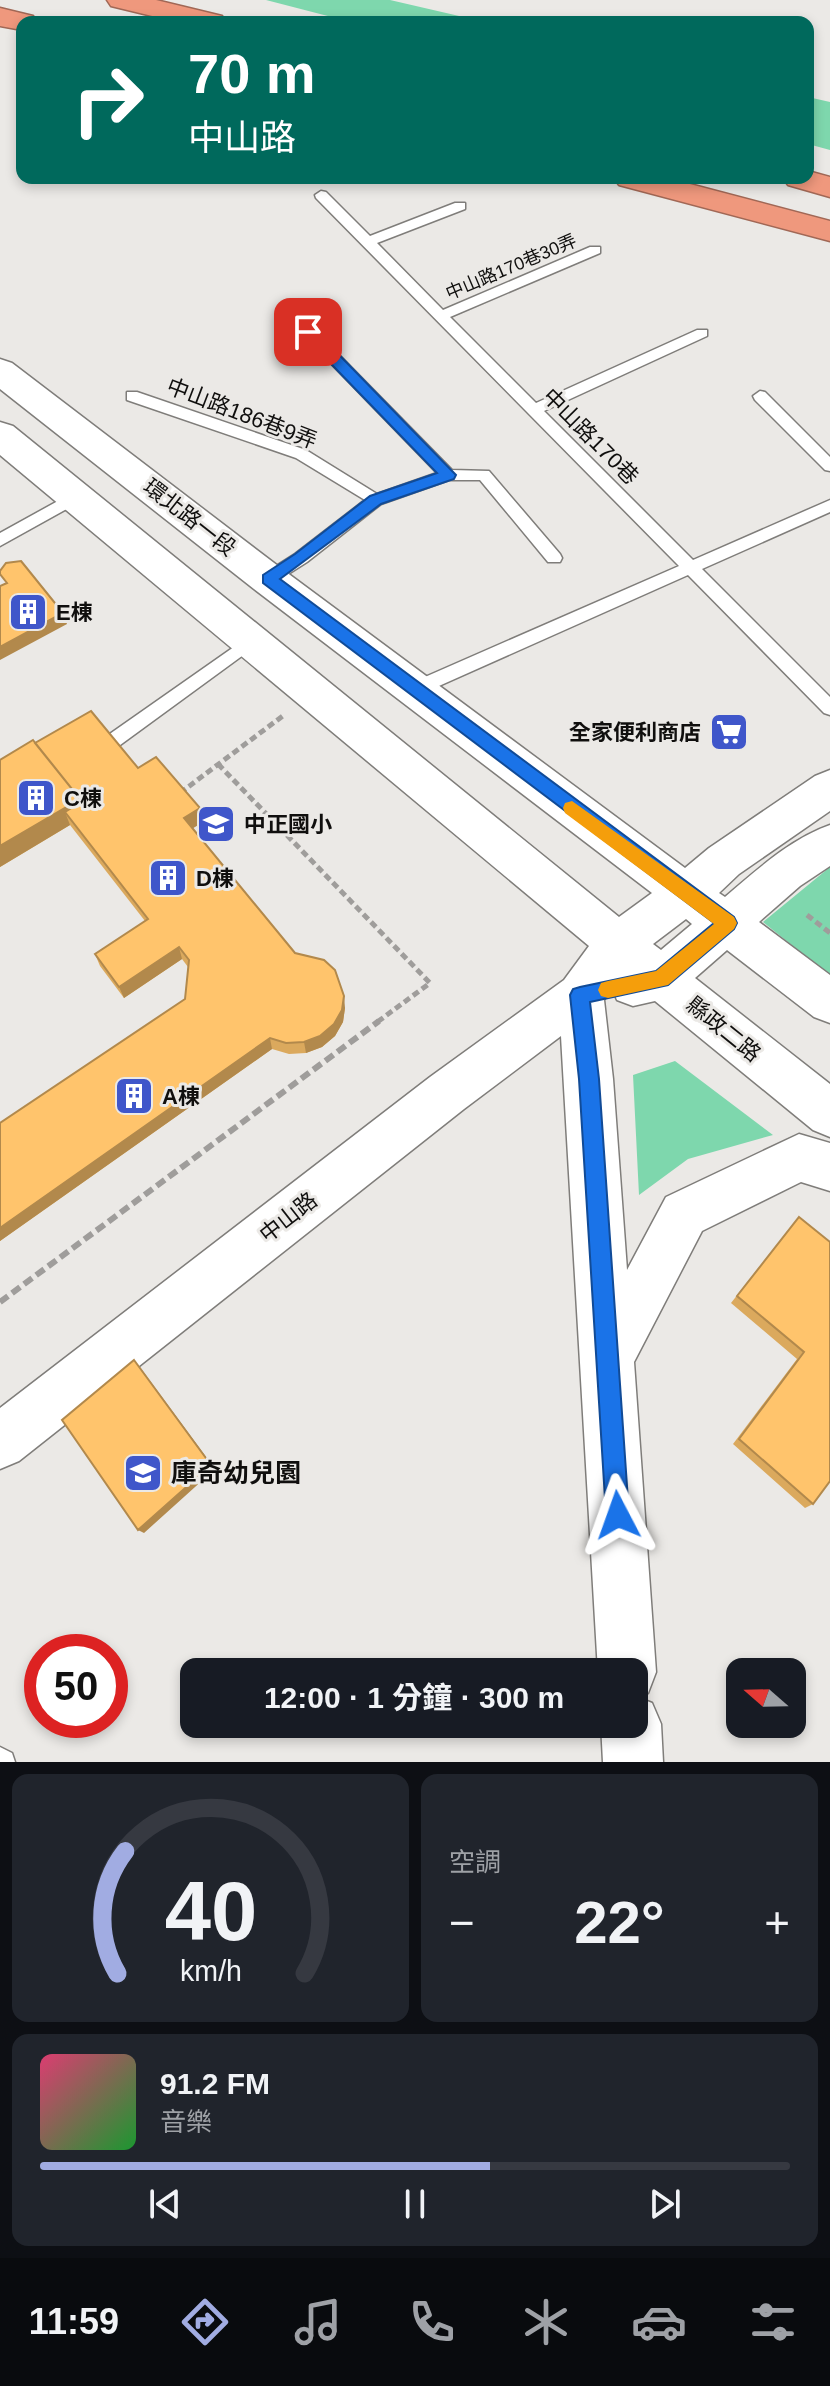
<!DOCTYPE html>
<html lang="zh-TW">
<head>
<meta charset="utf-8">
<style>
	:root { --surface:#171b24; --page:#20242c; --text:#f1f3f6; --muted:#9ea1a6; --line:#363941; --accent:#a1ace2 }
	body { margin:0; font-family:Helvetica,"Noto Sans TC",sans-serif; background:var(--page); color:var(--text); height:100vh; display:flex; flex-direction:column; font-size:30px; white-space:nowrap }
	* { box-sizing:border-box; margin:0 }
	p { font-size:26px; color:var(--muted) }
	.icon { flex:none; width:44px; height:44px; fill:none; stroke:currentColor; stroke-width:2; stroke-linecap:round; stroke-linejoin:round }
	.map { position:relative; height:1762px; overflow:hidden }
	.sheet { display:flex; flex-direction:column; gap:12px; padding:12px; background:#0d0f14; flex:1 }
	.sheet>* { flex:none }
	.banner { position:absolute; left:16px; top:16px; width:798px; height:168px; border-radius:16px; box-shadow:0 4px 12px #0003; background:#00695c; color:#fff; overflow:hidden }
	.needle { width:52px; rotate:290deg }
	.tools { position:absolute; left:726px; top:1658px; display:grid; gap:16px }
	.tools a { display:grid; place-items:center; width:80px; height:80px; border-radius:16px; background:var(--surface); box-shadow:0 4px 12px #0003; font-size:40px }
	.speed { position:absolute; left:24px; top:1634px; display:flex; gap:16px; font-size:40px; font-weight:700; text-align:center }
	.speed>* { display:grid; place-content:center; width:104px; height:104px; border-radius:50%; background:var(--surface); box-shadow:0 4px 12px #0003; line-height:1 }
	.speed .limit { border:12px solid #d22; background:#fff; color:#111 }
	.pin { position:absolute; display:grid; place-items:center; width:68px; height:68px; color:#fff; margin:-34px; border-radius:16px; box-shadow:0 4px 12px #0006 }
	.me { position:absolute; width:88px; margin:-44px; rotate:356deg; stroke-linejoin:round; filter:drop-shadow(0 0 6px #0008) }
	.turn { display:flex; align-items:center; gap:28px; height:168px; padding:0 40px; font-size:36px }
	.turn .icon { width:104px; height:104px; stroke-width:2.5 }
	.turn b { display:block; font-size:56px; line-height:68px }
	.big { font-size:60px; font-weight:700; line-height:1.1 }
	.sheet .card { flex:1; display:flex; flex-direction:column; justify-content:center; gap:12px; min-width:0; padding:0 28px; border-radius:16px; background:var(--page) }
	.sheet .dial { align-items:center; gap:0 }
	.dial svg { height:208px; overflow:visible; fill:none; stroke:var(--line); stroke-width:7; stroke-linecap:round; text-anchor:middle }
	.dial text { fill:var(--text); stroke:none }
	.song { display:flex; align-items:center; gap:24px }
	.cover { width:96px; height:96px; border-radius:12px; background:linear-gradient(135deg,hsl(340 70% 55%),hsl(130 70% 35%)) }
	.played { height:8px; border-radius:4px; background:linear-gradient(90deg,var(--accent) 60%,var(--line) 60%) }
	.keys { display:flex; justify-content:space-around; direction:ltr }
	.heat { display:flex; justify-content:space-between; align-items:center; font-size:44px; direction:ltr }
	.sheet .tiles { flex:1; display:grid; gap:12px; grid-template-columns:1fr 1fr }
	.card:last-child { grid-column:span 2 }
	.trip { position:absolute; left:180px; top:1658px; width:468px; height:80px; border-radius:16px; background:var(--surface); box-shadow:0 4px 12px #0003; font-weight:700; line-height:80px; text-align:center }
	.tab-bar { display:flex; height:128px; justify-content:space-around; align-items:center; background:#090b0e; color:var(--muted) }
	.tab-bar .icon { width:56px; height:56px }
	.tab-bar .on { color:var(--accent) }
	.tab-bar b { font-size:36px; color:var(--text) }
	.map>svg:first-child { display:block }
	.green { fill:#7ed7ad }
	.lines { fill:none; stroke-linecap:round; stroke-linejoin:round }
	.lane-casing { stroke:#7f7d7a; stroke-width:3 }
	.secondary-casing { stroke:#7f7d7a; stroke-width:3 }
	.highway-casing { stroke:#a16856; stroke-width:3 }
	.path-far1 { stroke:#9f9d9b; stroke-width:5; stroke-dasharray:7 4; stroke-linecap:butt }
	.path { stroke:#9f9d9b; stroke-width:6; stroke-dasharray:10 5; stroke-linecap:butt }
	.lane { fill:#fff; fill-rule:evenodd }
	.secondary { fill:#fff; fill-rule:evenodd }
	.highway { fill:#ef987d; fill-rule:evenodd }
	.wall { fill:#dba95d }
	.shaded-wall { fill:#b2894c }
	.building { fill:#ffc46c; stroke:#b2894c; stroke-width:2 }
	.route { fill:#1a73e8; stroke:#114b97; stroke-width:2 }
	.slow { fill:#f59e0b }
	.labels { text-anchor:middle; stroke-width:6; stroke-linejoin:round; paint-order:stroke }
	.far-street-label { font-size:18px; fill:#100f0e; stroke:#ebe9e6 }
	.street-label { font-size:22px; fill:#100f0e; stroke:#ebe9e6 }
	.poi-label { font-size:22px; font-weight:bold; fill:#100f0e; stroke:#ebe9e6; text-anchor:start }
	.near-poi-label { font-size:26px; font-weight:bold; fill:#100f0e; stroke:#ebe9e6; text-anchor:start }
</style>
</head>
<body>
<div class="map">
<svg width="830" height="1762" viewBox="0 0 830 1762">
	<rect width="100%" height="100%" fill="#ebe9e6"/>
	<!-- green -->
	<path class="green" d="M266,0H390L485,22H351Z
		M808,97L830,102V150L808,144Z
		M830,867V976L763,922Z
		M675,1061L773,1135L688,1159L639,1195L633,1075Z"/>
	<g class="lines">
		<defs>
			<path id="lane" d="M321,191L326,192L370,236L455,203H465V209L377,243L443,310L590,247H600V253L450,317L536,403L697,330H707V336L544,411L693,560L830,500V512L702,569L830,697V715L824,713L688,575L421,694H409L407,689L409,684L679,566L316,198L315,195Z
				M288,306L293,308L452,470L489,471L560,554L562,558L560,562H548L480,480H449L381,504L307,562L274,583H262L260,579L262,575L295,554L365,500L296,458L127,400V392H137L306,450L377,494L437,473L283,314L281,311Z
				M760,391L765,392L830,457V471L825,470L755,400L753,396Z
				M76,491L81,493V501L0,546V533Z
				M251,635L257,637L259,641L257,645L116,748H104L102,743L104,738Z
				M0,1747L12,1753L15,1762H0Z"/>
			<path id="secondary" d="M0,359L12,363L282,569L685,868L709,848L815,776L830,770V811L739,874L719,893L725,897C757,870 790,839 830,825V866L800,886L759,922L830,975V1023L814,1017L727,950L695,978L830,1084V1137L813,1130L655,1001L633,1006L617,1000L612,988L604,1000L613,1079L627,1270L666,1197L799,1134L830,1143V1191L801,1182L702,1231L634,1362L656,1672L648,1693L637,1697L652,1703L661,1724L663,1762H603L601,1724H634V1672H598L561,1036L464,1109L19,1461L0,1469V1408L430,1077L564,980L589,946L0,455V422L13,426L619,917L652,893L254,589L0,389ZM686,919L692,924L661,950L653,944Z"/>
			<path id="highway" d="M107,0H156L222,16L226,22H177L111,6Z
				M0,8L33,16L37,22H22V30L0,26Z
				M808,171L830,177V197L788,185L783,178H808Z
				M614,178H667L830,221V241L619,185Z"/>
		</defs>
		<!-- lane casing -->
		<use href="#lane" class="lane-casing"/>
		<!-- secondary casing -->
		<use href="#secondary" class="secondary-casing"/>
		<!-- highway casing -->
		<use href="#highway" class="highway-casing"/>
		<!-- path-far1 -->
		<path class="path-far1" d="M218,764L430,983L376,1023
			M180,793L284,715
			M807,915L830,933"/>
		<!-- path -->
		<path class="path" d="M0,1302L379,1021"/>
		<!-- lane -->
		<use href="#lane" class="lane"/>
		<!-- secondary -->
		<use href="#secondary" class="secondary"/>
		<!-- highway -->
		<use href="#highway" class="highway"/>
	</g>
	<!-- wall -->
	<path class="wall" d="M35,743L138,768L200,808L203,822L192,828L295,953L345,1008L343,1022L335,1036L322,1047L306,1053L289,1054L272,1049L0,1241V1123L185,999L188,967L182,959L124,998L100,966L95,954L145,921L70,825L0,867V760Z
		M799,1217L813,1504L805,1508L733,1444L797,1359L731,1303Z"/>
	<!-- shaded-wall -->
	<path class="shaded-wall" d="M63,613L67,624L0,660V647Z
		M80,799L86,816L65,812L70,825L0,867V846Z
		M200,808L203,822L187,832L184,818Z
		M179,947L182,959L124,998L119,987Z
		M344,996L345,1008L343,1022L335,1036L322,1047L306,1053L304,1042Z
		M270,1038L272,1049L0,1241V1228Z
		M139,1366L215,1469L144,1533L138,1530Z"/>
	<!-- building -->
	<path class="building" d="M21,561L63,613L0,647V586L7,583L0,574V571L6,563Z
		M91,711L138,768L156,757L200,808L184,818L295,953L324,960L335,970L344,996L342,1010L334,1024L320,1036L304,1042L286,1043L270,1038L0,1228V1123L185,999L189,960L179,947L119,987L95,954L148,919L65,812L81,802L80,799L35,743Z
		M33,740L80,799L0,846V760Z
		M799,1217L830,1242V1481L813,1504L739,1439L804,1352L737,1296Z
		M134,1360L211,1465L138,1530L62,1420Z"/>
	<!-- route -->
	<path class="route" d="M308,327L313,328L456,475L454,479L381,504L280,579L734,917L737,923L734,929L668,985L590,1002L599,1079L629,1515L626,1523L618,1526L609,1523L606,1515L579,1079L570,995L573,989L580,987L656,971L714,923L263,583V575L295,554L370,496L437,473L303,335V328Z"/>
	<!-- slow -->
	<path class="slow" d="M572,801L734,917L737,923L734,929L668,985L608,998L601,996L598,990L601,983L608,981L656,971L714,924L565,813L563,808L565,803Z"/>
	<!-- icons -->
	<defs>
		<symbol id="building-square" viewBox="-11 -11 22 22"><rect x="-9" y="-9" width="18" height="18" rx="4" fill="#3f56ca" stroke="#ebe9e6"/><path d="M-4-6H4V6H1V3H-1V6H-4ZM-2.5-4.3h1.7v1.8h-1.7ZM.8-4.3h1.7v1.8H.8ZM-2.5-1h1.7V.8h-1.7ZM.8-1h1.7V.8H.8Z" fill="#fff"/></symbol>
		<symbol id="supermarket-square" viewBox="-11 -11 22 22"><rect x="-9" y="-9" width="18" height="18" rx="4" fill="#3f56ca" stroke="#ebe9e6"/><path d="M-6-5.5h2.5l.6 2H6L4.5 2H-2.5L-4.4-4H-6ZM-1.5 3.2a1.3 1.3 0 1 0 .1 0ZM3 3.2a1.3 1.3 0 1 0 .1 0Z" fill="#fff"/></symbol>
		<symbol id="school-square" viewBox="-11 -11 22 22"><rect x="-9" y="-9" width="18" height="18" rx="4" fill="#3f56ca" stroke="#ebe9e6"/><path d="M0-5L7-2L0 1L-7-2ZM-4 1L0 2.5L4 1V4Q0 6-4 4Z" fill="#fff"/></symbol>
	</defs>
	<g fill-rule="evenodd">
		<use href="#building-square" x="6" y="590" width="44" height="44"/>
		<use href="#supermarket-square" x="707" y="710" width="44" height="44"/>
		<use href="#building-square" x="14" y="776" width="44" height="44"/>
		<use href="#school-square" x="194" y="802" width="44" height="44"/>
		<use href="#building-square" x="146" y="856" width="44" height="44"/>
		<use href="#building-square" x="112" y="1074" width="44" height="44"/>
		<use href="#school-square" x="121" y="1451" width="44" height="44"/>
	</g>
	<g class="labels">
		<!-- far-street labels -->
		<g class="far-street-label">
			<text transform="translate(511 267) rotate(-23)" y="6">中山路170巷30弄</text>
		</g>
		<!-- street labels -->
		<g class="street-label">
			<text transform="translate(242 413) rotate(21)" y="8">中山路186巷9弄</text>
			<text transform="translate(591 436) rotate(45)" y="8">中山路170巷</text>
			<text transform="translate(190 517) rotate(38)" y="8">環北路一段</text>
			<text transform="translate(724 1029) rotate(39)" y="8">縣政二路</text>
			<text transform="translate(288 1217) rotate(-38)" y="8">中山路</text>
		</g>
		<!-- poi labels -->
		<g class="poi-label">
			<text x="56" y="620">E棟</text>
			<text x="701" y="740" text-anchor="end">全家便利商店</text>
			<text x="64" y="806">C棟</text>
			<text x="244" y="832">中正國小</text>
			<text x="196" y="886">D棟</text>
			<text x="162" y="1104">A棟</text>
		</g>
		<!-- near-poi labels -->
		<g class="near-poi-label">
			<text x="171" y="1482">庫奇幼兒園</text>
		</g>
	</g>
</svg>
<div class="tools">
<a><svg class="needle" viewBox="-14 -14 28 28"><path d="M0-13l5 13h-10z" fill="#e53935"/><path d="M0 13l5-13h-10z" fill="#9ea1a6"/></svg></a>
</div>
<div class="speed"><div class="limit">50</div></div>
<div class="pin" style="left:308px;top:332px;background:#d93025"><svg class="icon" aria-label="arrive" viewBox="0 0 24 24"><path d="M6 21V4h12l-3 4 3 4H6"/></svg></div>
<svg class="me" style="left:618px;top:1515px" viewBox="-20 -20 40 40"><path d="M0-17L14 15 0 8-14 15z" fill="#1a73e8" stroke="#fff" stroke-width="4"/></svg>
<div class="trip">12:00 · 1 分鐘 · 300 m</div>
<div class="banner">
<div class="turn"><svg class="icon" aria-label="right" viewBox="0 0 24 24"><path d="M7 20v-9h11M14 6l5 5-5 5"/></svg><div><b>70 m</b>中山路</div></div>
</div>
</div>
<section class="sheet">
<div class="tiles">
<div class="card dial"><svg viewBox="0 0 100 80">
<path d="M14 69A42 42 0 1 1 86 69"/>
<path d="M14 69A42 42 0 0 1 17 22" stroke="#a1ace2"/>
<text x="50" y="56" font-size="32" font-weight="700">40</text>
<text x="50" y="72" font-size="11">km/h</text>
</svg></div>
<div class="card"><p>空調</p>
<div class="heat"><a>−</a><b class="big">22°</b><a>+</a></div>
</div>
<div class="card">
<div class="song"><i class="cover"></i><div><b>91.2 FM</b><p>音樂</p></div></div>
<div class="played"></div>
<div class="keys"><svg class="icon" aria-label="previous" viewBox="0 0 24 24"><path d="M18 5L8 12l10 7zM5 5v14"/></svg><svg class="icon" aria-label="pause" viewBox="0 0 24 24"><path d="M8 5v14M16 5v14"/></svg><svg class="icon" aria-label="next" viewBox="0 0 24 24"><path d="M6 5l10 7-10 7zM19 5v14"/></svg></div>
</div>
</div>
</section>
<nav class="tab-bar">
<b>11:59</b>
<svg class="icon on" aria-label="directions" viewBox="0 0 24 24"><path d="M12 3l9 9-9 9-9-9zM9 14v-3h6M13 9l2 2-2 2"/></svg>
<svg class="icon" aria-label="music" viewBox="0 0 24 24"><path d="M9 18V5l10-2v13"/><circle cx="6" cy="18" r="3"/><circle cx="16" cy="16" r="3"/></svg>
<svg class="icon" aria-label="phone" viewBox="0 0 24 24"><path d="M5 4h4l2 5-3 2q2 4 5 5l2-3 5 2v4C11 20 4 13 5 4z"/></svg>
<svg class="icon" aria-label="climate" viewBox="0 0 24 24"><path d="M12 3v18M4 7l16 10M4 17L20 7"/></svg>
<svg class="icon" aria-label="car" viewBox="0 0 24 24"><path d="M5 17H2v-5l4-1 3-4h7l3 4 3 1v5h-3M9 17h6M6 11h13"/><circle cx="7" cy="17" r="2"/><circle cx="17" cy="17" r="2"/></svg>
<svg class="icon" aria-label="filters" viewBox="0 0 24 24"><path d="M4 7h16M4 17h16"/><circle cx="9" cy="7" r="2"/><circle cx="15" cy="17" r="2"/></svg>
</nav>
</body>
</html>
